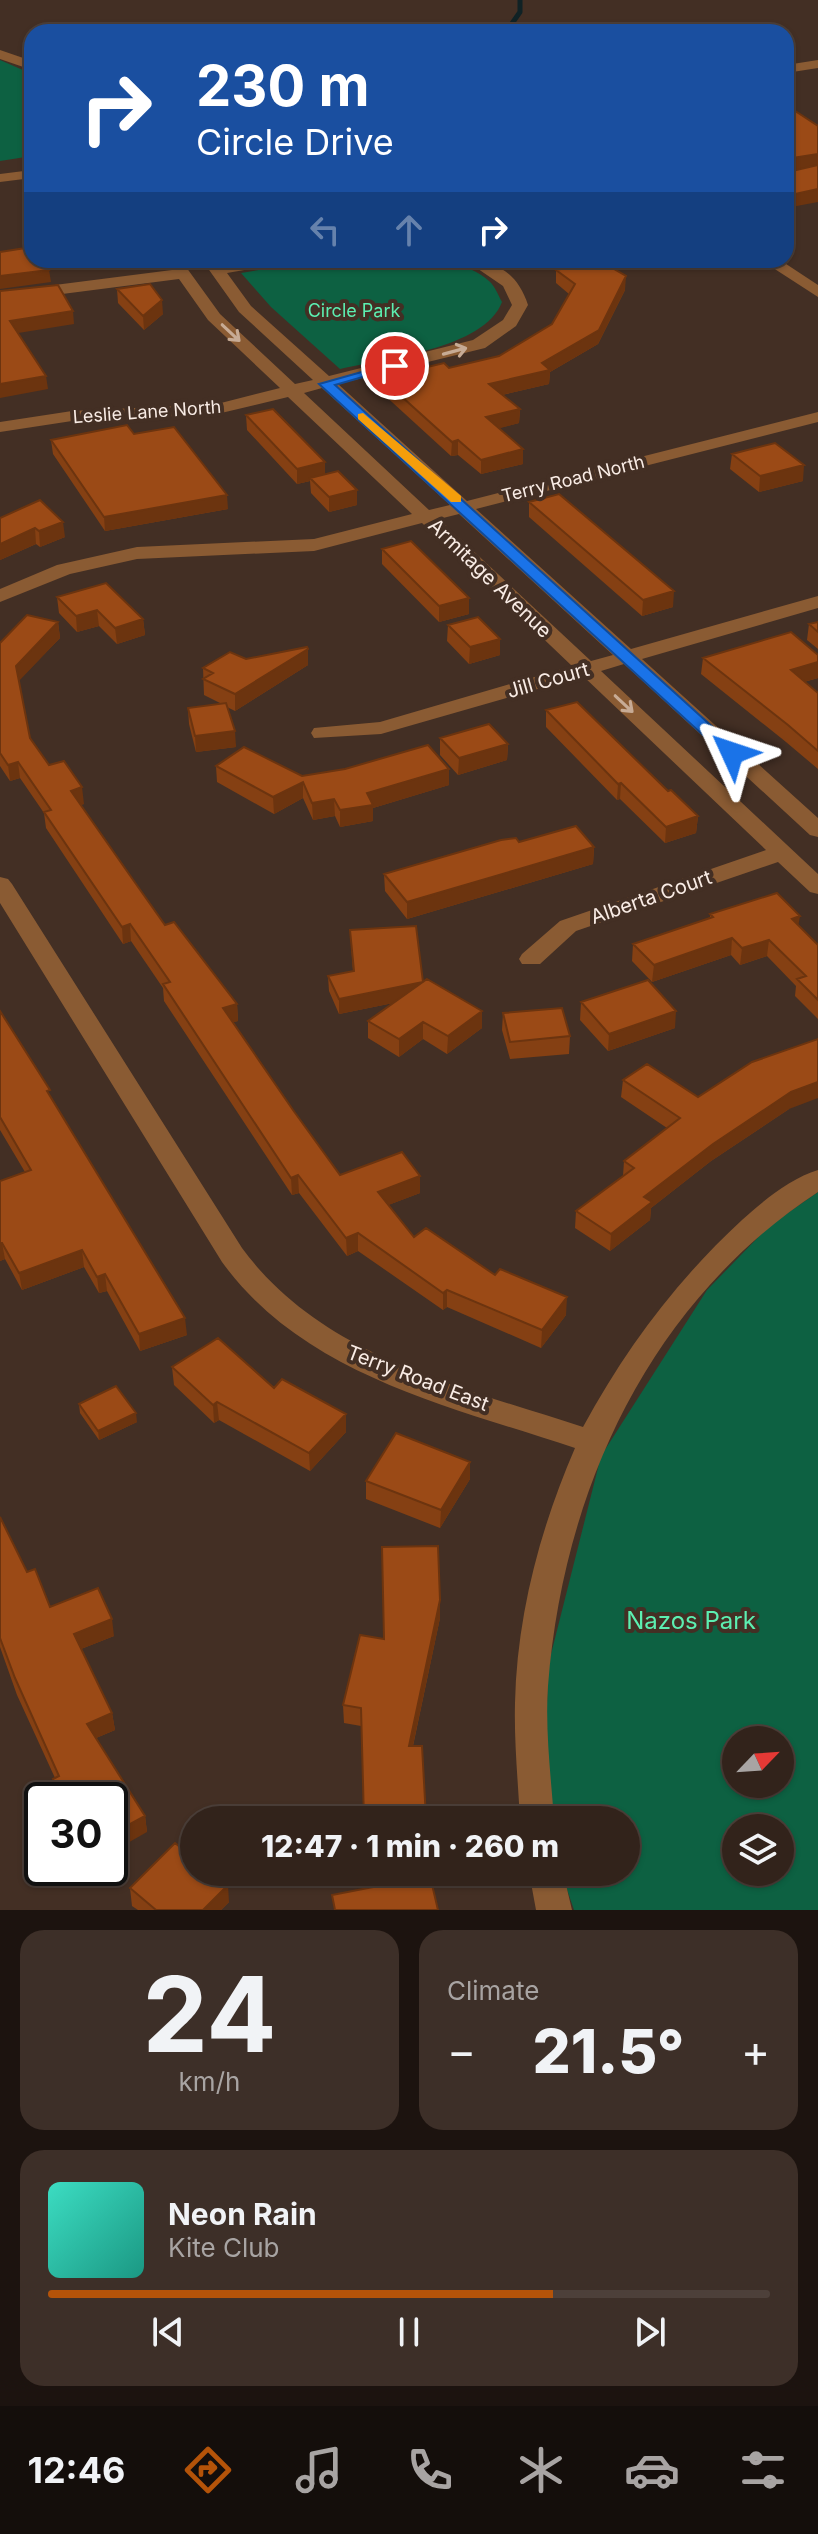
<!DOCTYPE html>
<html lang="en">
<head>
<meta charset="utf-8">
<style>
	:root { --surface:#32231b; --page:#3d2f28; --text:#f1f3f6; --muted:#a8a4a3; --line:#4d403a; --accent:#b45309 }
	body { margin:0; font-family:Inter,sans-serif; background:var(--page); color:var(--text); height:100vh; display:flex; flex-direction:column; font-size:30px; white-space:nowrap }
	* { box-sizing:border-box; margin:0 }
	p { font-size:26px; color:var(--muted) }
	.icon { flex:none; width:44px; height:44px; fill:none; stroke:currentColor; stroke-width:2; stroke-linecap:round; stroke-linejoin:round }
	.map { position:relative; height:1910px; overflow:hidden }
	.side { display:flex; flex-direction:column; gap:20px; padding:20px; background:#1c130f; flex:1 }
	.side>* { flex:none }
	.top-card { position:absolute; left:24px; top:24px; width:770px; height:244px; border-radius:24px; box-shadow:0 2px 6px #0004,0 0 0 2px var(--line); background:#1a4fa0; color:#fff; overflow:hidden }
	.needle { width:52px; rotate:65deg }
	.fabs { position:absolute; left:722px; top:1726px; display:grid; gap:16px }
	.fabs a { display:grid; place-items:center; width:72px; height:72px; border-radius:50%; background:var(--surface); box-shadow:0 2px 6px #0004,0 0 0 2px var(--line); font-size:40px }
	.speed { position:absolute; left:24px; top:1782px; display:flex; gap:16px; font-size:40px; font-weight:700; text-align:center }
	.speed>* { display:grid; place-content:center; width:104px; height:104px; border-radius:50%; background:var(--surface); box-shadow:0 2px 6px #0004,0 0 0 2px var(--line); line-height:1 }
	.speed .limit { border:4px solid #111; border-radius:12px; background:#fff; color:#111 }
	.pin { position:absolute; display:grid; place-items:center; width:68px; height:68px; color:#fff; margin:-34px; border:4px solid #fff; border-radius:50%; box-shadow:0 2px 8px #0007 }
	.me { position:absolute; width:88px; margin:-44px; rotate:312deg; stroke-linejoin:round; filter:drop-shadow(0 0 6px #0008) }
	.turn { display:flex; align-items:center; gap:28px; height:168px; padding:0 40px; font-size:36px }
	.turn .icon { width:104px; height:104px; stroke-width:2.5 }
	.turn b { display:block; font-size:56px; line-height:68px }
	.lanes { display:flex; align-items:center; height:76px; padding:0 40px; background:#0003; justify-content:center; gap:40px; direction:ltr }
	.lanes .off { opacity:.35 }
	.big { font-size:60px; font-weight:800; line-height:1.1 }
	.side .card { flex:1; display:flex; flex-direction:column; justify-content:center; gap:12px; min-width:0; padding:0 28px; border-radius:24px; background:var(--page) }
	.side .dial { align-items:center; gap:0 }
	.dial b { font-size:104px; line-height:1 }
	.song { display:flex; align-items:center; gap:24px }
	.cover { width:96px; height:96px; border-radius:12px; background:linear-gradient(135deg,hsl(170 70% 55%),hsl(170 70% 35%)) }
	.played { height:8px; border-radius:4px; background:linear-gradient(90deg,var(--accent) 70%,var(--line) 70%) }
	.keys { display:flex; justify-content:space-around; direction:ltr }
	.heat { display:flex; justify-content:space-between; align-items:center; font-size:44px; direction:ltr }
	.side .tiles { flex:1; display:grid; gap:20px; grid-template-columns:1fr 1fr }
	.card:last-child { grid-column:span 2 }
	.trip { position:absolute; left:180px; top:1806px; width:460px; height:80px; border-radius:40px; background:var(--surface); box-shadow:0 2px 6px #0004,0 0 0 2px var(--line); font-weight:800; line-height:80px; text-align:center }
	.menu { display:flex; height:128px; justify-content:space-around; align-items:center; background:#140e0b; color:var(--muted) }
	.menu .icon { width:56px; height:56px }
	.menu .on { color:var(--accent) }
	.menu b { font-size:36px; color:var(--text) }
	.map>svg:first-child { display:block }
	.green { fill:#0d6142; fill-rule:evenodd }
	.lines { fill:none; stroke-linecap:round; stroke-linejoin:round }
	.stream { stroke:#102225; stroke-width:5 }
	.minor { fill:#8a5b33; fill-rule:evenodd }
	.wall { fill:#854013 }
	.shaded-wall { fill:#6c340f }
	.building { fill:#9b4a16; stroke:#6c340f; stroke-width:2 }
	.oneway { stroke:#c7ab95 }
	.route { fill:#1a73e8; stroke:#114b97; stroke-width:2 }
	.slow { fill:#f59e0b }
	.labels { text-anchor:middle; stroke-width:8; stroke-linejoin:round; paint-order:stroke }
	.far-park-label { font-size:18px; fill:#5cefb1; stroke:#432f24 }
	.far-street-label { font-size:18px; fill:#f9ece5; stroke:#432f24 }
	.street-label { font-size:20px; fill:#f9ece5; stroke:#432f24 }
	.near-park-label { font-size:24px; fill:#5cefb1; stroke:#432f24 }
</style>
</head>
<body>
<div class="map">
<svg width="818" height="1910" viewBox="0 0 818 1910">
	<rect width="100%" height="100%" fill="#432f24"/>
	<!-- green -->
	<path class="green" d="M0,60L32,74V156L0,161Z
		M319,260C363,260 457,249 489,281C495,286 498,295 502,302C484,349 386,358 340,369L271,307L241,273Z
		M818,1192V1910H574L561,1872H626V1820H544L548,1666L601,1456L707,1290L769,1226ZM736,1740H780V1784H736ZM736,1828H780V1872H736Z"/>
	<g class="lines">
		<!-- stream -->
		<path class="stream" d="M506,32L520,12V0"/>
		<!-- minor -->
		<path class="minor" d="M0,50L32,61V70L0,59Z
			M818,60V68L786,73V65Z
			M32,170V178L0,182V174Z
			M165,260H181L220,314L295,384L313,380L239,312L202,260H218L221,264L246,260H281L273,265L227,273L251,306L329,376L473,340L503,320L512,305L503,286L465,260C497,260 518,274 528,305L516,326L485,348L338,384L467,501L818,412V422L476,509L631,649L818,596V608L642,659L818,818V837L810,835L624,664L601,671L818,874V894L810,892L778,862L576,931L540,964H522L519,959L522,954L560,921L766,850L583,676L381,734L314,738L311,733L314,728L380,722L572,666L422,523L314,551L137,559L70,574L0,602V589L57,565L137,547L314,539L412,514L288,397L217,414L72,421L0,432V422L72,411L217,404L280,388L208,320L179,279L0,302V292L172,270ZM322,388L450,505L429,510L304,393ZM459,514L613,655L591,661L439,519Z
			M761,260H780L818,285V297Z
			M0,877L8,879L12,884L242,1248C322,1357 461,1387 583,1427C626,1348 676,1281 742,1220C763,1201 791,1178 818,1170V1192C650,1302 563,1490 548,1686C545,1731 551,1776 554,1820H520C518,1781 514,1742 515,1703C517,1615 540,1529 575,1448C449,1406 304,1375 222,1262L0,903Z
			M529,1872H563L572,1910H536Z"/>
	</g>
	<!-- wall -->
	<path class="wall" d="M556,270L625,290L598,344L550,372L549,384L502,395L520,409L519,423L499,428L523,464L481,474L458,455L451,456L381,392V378L449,368L499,356L552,324L569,294L556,283Z
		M117,289L163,314L144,330L118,303Z
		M246,415L325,462V475L357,505L329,512L311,493L310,481L297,484L247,430Z
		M134,434L228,509L105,531L53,454L51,440Z
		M732,454L803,481L759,492L730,469Z
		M529,502L673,607L642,616L529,517Z
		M0,518L65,537L40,547L36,544L0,560Z
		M382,549L469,598V614L439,622L382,564Z
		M57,597L143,619L145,635L117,644L99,626L77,632L59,613Z
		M58,622L60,638L19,680L30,738L49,765L84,804L80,805L165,925L237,1004L238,1021L233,1022L293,1110L340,1175L420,1193L388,1205L414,1237L495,1275L566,1315L541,1348L447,1307L443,1310L358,1251L347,1256L299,1193L292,1195L164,1001L163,988L131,941L123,944L46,828L44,813L20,778L10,781L0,766V643Z
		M818,622V649L807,640L809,624Z
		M448,625L500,655L469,664L447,641Z
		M308,649V665L235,711L227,707L236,747L196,752L189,724L188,708L222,704L204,695L203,668L246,659Z
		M703,658L818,662V678L804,682L818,693V769L786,742L701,674Z
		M546,710L668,791L698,816L696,833L665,843L620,799L617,800L546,727Z
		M440,738L508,744L507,760L458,775L440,755Z
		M216,766L302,776L449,785L373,808V821L340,827L335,816L313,820L303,798L274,814L217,782Z
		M594,847L593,864L407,919L385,891L384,874Z
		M710,914L798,926L818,945V1019L795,996L796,986L767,956L740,965L731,955L652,982L632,961L633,944L710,918Z
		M350,930L423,982L482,1011V1028L447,1054L423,1039L399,1057L368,1038V1021L393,1003L339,1014L329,991L328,976L353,971Z
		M581,1002L675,1028L608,1051L580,1020Z
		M0,1011L51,1098L187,1335L140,1351L107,1291L99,1293L84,1267L22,1290L5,1259L0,1261V1181L25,1172L0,1130Z
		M503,1013L570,1036L569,1054L510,1059L502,1030Z
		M623,1080L698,1097L789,1109L711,1161L651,1208L650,1220L610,1251L575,1228L576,1211L623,1176L624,1161L667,1128L621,1097Z
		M172,1367L274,1388L346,1414V1432L310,1471L219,1420L214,1423L174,1385Z
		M79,1404L137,1422L99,1440L80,1413Z
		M470,1462V1479L440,1528L366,1499V1481Z
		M0,1517L27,1572L50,1607L114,1636L81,1649L112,1713L115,1730L96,1738L145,1816L147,1832L110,1800H58L55,1796L53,1779L55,1778L17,1695L0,1647Z
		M440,1618L413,1746H422L426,1820H364L361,1726L344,1723L343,1705L384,1639Z
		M130,1888L229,1902L221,1910H138L132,1906Z"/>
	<!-- shaded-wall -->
	<path class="shaded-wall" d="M818,154V166L786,172V159Z
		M818,189V202L786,208V196Z
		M49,270L51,282L0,289V276Z
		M626,276L625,290L598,344L550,372L549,384L489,398V384L542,363Z
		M162,300L163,314L144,330L143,316Z
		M73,311L74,324L12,334L10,321Z
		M46,376L48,389L0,398V384Z
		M520,409L519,423L485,432L486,417Z
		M458,440V455L451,456L452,442Z
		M523,449V464L481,474V460Z
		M325,462V477L310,478V481L297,484V469Z
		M804,465L803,481L759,492L760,476Z
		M357,490V505L329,512V497Z
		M227,495L228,509L105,531L104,517Z
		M63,522L65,537L40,547L39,531Z
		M35,528L36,544L0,560V544Z
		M674,591L673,607L642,616L643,600Z
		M469,598V614L439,622V606Z
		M97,610L99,626L77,632L76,616Z
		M143,619L145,635L117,644L115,628Z
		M58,622L60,638L18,682L16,666Z
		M500,639V655L469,664L470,647Z
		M308,649V665L235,711V694Z
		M818,662V678L789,686L791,670Z
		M235,731L236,747L196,752L195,736Z
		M508,744L507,760L458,775L459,758Z
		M18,762L20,778L10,781L8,765Z
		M449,769V785L373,808V821L340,827V810L367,793Z
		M303,782V798L274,814L273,797Z
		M621,783L620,799L617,800L618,784Z
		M82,787L84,804L72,807L71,791Z
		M334,799L335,816L313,820L312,803Z
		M698,816L696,833L665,843L666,827Z
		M594,847L593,864L407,919V902Z
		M800,916L797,933L792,919Z
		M130,924L131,941L123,944L122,927Z
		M732,938L731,955L652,982L654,965Z
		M769,940L767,956L740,965L742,948Z
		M423,982V997L339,1014V999Z
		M237,1004L238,1021L224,1025L223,1008Z
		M482,1011V1028L447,1054L448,1036Z
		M676,1011L675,1028L608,1051L609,1034Z
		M423,1022V1039L399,1057V1039Z
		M818,1082V1098L789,1109L711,1161L651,1208L650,1220L610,1251L611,1234L644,1197L713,1144L791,1092Z
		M298,1175L299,1193L292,1195L291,1178Z
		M420,1176V1193L378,1209V1192Z
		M358,1233V1251L347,1256L346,1238Z
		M0,1243H2L5,1259L0,1261Z
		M82,1250L84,1267L22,1290L19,1273Z
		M105,1274L107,1291L99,1293L97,1277Z
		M447,1290V1307L443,1310V1293Z
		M567,1297L566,1315L541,1348L542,1330Z
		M185,1318L187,1335L140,1351L139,1334Z
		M217,1402L219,1420L214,1423L213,1405Z
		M136,1413L137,1422L99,1440L98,1431Z
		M346,1414V1432L310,1471L309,1453Z
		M470,1462V1479L440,1528L441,1510Z
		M440,1600V1618L409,1764V1746Z
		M112,1619L114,1636L76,1651L74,1634Z
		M112,1713L115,1730L89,1741L87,1724Z
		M145,1816L147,1832L110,1853V1835Z
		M228,1885L229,1902L221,1910H203Z"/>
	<!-- building -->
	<path class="building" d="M786,105L818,126V154L786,159Z
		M818,165V189L786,196V171L788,172Z
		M32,247V260H44L49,270L0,276V252Z
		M600,261L626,276L599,330L542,363L550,370L489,384L520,409L486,417L523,449L481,460L458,440L452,442L381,378L444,363L449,368L499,356L552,324L575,284L556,270Z
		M150,284L162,300L143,316L117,289Z
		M58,285L73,311L10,321L46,376L0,384V291Z
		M273,409L325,462L297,469L246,415Z
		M127,425L134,434L174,427L227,495L104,517L51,440Z
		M775,443L804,465L760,476L732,454Z
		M338,471L357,490L329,497L310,478Z
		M559,494L674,591L643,600L529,502Z
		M40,500L63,522L39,531L35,528L0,544V518Z
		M411,541L469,598L439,606L382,549Z
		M106,583L143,619L115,628L97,610L76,616L57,597Z
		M27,615L58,622L16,666L30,738L49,765L64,761L82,787L71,791L136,884L165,925L174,922L237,1004L223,1008L293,1110L340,1175L402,1152L420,1176L378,1192L414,1237L426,1228L495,1275L500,1269L567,1297L542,1330L447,1290L443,1293L358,1233L346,1238L298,1175L291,1178L163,984L170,982L130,924L122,927L44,812L51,810L18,762L8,765L0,753V643Z
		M478,617L500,639L470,647L448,625Z
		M818,622V632L809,624Z
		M791,632L818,655V662L791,670L818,693V751L788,725L703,658Z
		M307,647L308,649L235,694L203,679L213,673L203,668L230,652L246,659Z
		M577,702L668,791L671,790L698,816L666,827L621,783L618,784L546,710Z
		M226,703L235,731L195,736L188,708Z
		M489,724L508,744L459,758L440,738Z
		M428,745L449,769L367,793L373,805L340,810L334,799L312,803L303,782L273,797L216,766L244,747L302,776L345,769Z
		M576,826L594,847L407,902L384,874L501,840L516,838L519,842Z
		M777,893L800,916L792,919L818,945V1000L797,979L806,976L769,940L742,948L732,938L654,965L633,944L713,917L710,914Z
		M416,926L423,982L339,999L328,976L354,971L350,930Z
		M427,979L482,1011L448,1036L423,1022L399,1039L368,1021Z
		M648,980L676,1011L609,1034L581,1002Z
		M562,1008L570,1036L510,1042L503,1013Z
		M0,1011L50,1090L47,1091L185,1318L139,1334L105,1274L97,1277L82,1250L19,1273L2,1243H0V1181L31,1170L0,1117Z
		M818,1039V1082L791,1092L713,1144L644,1197L652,1202L611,1234L576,1211L634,1168L624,1161L680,1118L623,1080L647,1064L698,1097L752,1062Z
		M218,1338L274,1388L282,1379L346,1414L309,1453L217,1402L213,1405L172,1367Z
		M116,1386L136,1413L98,1431L79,1404Z
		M396,1433L470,1462L441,1510L366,1481Z
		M0,1517L27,1572L35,1569L50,1607L98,1588L112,1619L74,1634L112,1713L87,1724L145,1816L110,1835V1800H65L53,1779L59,1776L15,1678L0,1638Z
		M438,1546L440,1600L409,1746H422L426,1818L364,1820L361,1708L343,1705L360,1635L384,1639L382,1547Z
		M175,1843L194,1858V1872H212L228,1885L203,1910H156L130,1888Z
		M430,1876L438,1910H335L332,1895Z"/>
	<!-- one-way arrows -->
	<defs><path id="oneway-shaft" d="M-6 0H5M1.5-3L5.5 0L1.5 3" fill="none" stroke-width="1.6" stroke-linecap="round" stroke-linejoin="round" transform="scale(2)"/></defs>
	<g class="oneway">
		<use href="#oneway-shaft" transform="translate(231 333) rotate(43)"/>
		<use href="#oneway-shaft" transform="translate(455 351) rotate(-15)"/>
		<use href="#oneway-shaft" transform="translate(624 704) rotate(43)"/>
	</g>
	<!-- route -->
	<path class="route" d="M390,364L401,366L335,385L738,750V757H727L319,384Z"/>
	<!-- slow -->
	<path class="slow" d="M363,413L461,496V502H451L358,419V414Z"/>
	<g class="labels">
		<!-- far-park labels -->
		<g class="far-park-label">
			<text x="354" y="317">Circle Park</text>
		</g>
		<!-- far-street labels -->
		<g class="far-street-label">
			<text transform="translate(147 412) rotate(-4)" y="6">Leslie Lane North</text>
			<text transform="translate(573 479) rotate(-14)" y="6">Terry Road North</text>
		</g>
		<!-- street labels -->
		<g class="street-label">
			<text transform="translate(490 578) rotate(44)" y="7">Armitage Avenue</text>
			<text transform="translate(548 680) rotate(-16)" y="7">Jill Court</text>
			<text transform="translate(651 897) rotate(-19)" y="7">Alberta Court</text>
			<text transform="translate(418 1378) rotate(21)" y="7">Terry Road East</text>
		</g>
		<!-- near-park labels -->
		<g class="near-park-label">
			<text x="691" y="1629">Nazos Park</text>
		</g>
	</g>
</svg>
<div class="fabs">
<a><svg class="needle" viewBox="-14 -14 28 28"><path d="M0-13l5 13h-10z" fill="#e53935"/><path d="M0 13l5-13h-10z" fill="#a8a4a3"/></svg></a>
<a><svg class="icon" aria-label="layers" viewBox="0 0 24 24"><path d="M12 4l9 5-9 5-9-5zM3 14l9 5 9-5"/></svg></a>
</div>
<div class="speed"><div class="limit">30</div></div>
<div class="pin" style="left:395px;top:366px;background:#d93025"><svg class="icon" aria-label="arrive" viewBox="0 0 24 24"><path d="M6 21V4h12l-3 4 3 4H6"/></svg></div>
<svg class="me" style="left:732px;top:753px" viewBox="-20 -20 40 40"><path d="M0-17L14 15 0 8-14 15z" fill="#1a73e8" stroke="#fff" stroke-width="4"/></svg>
<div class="trip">12:47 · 1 min · 260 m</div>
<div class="top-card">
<div class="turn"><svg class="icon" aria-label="right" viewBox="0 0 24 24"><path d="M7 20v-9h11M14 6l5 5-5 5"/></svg><div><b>230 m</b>Circle Drive</div></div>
<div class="lanes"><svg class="icon off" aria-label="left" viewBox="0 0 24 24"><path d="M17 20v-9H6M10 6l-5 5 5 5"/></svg><svg class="icon off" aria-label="ahead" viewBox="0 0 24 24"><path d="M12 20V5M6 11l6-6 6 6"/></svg><svg class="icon" aria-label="right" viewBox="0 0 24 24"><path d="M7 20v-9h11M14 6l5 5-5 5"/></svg></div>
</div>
</div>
<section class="side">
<div class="tiles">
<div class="card dial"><b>24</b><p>km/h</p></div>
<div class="card"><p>Climate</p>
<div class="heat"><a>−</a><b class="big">21.5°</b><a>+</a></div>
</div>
<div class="card">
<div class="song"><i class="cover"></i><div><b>Neon Rain</b><p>Kite Club</p></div></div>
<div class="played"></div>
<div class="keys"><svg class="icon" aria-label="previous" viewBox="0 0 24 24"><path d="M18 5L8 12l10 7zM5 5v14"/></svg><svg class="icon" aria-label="pause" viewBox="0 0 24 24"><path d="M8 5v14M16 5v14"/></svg><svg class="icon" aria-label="next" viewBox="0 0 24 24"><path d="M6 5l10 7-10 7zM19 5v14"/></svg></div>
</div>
</div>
</section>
<nav class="menu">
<b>12:46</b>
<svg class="icon on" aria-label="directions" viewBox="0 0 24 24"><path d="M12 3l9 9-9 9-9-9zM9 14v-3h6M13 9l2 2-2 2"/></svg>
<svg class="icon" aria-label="music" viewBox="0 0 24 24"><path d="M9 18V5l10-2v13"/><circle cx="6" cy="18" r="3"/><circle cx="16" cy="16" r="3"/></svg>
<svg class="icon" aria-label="phone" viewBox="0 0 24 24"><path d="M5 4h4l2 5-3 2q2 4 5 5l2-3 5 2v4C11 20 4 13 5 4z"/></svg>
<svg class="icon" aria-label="climate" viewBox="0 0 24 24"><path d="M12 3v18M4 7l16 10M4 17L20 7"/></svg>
<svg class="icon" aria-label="car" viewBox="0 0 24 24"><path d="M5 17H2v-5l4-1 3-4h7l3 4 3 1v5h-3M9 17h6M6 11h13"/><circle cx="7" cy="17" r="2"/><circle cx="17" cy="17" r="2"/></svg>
<svg class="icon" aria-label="filters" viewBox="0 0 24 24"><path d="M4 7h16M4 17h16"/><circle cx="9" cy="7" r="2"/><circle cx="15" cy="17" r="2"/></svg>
</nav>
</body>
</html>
